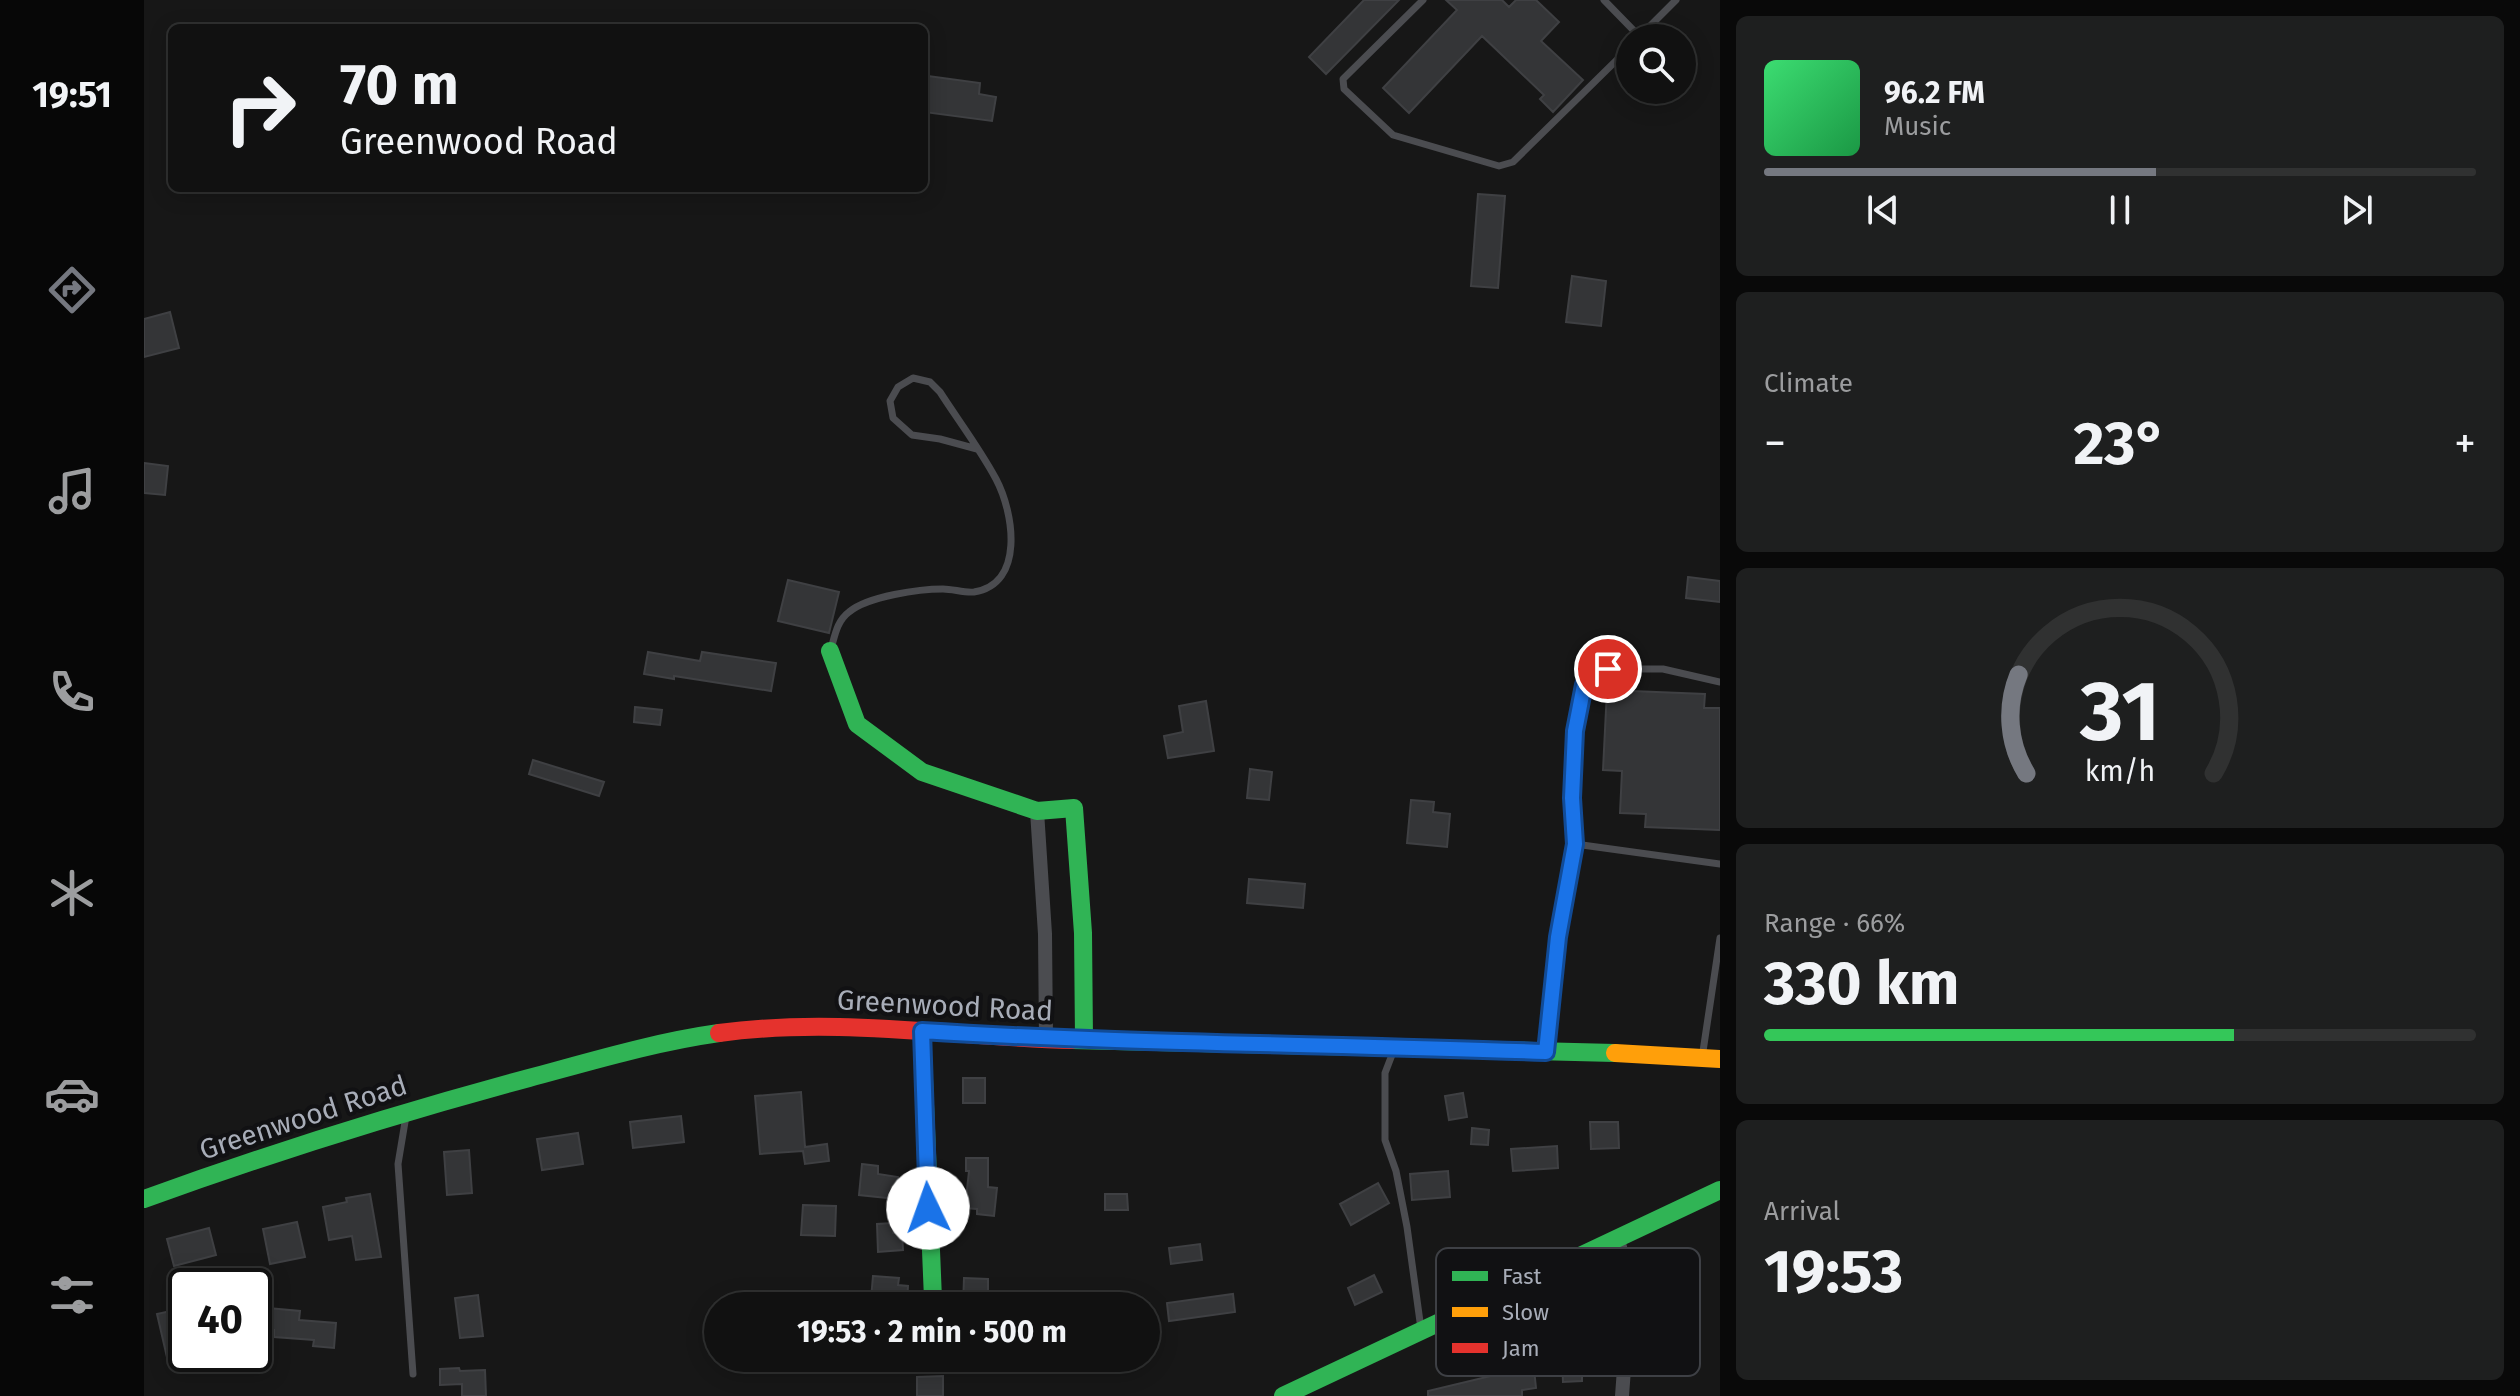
<!DOCTYPE html>
<html lang="en">
<head>
<meta charset="utf-8">
<style>
	:root { --surface:#111; --page:#1e1f1f; --text:#f1f3f6; --muted:#9c9d9f; --line:#303131; --accent:#757880 }
	body { margin:0; font-family:"Fira Sans",sans-serif; background:var(--page); color:var(--text); height:100vh; display:flex; flex-direction:column; font-size:30px; white-space:nowrap }
	* { box-sizing:border-box; margin:0 }
	p { font-size:26px; color:var(--muted) }
	.icon { flex:none; width:44px; height:44px; fill:none; stroke:currentColor; stroke-width:2; stroke-linecap:round; stroke-linejoin:round }
	.map { position:relative; flex:1; overflow:hidden }
	.panel { display:flex; flex-direction:column; gap:16px; padding:16px; background:#090909; width:800px }
	.panel>* { flex:none }
	.guide { position:absolute; left:24px; top:24px; width:760px; height:168px; border-radius:12px; box-shadow:0 4px 20px #0003,0 0 0 2px var(--line); background:#111; color:var(--text); overflow:hidden }
	.controls { position:absolute; left:1472px; top:24px; display:grid; gap:16px }
	.controls a { display:grid; place-items:center; width:80px; height:80px; border-radius:50%; background:var(--surface); box-shadow:0 4px 20px #0003,0 0 0 2px var(--line); font-size:40px }
	.speed { position:absolute; left:24px; top:1268px; display:flex; gap:16px; font-size:40px; font-weight:700; text-align:center }
	.speed>* { display:grid; place-content:center; width:104px; height:104px; border-radius:50%; background:var(--surface); box-shadow:0 4px 20px #0003,0 0 0 2px var(--line); line-height:1 }
	.speed .limit { border:4px solid #111; border-radius:12px; background:#fff; color:#111 }
	.pin { position:absolute; display:grid; place-items:center; width:68px; height:68px; color:#fff; margin:-34px; border:4px solid #fff; border-radius:50%; box-shadow:0 2px 8px #0007 }
	.me { position:absolute; width:88px; margin:-44px; rotate:357deg; stroke-linejoin:round; filter:drop-shadow(0 0 6px #0008) }
	.turn { display:flex; align-items:center; gap:28px; height:168px; padding:0 40px; font-size:36px }
	.turn .icon { width:104px; height:104px; stroke-width:2.5 }
	.turn b { display:block; font-size:56px; line-height:68px }
	.big { font-size:60px; font-weight:700; line-height:1.1 }
	.panel .tile { flex:1; display:flex; flex-direction:column; justify-content:center; gap:12px; min-width:0; padding:0 28px; border-radius:12px; background:var(--page) }
	.panel .dial { align-items:center; gap:0 }
	.dial svg { height:208px; overflow:visible; fill:none; stroke:var(--line); stroke-width:7; stroke-linecap:round; text-anchor:middle }
	.dial text { fill:var(--text); stroke:none }
	.song { display:flex; align-items:center; gap:24px }
	.cover { width:96px; height:96px; border-radius:12px; background:linear-gradient(135deg,hsl(140 70% 55%),hsl(140 70% 35%)) }
	.played { height:8px; border-radius:4px; background:linear-gradient(90deg,var(--accent) 55%,var(--line) 55%) }
	.keys { display:flex; justify-content:space-around; direction:ltr }
	.heat { display:flex; justify-content:space-between; align-items:center; font-size:44px; direction:ltr }
	.charge { height:12px; border-radius:6px; background:linear-gradient(90deg,#34c759 66%,var(--line) 0) }
	.trip { position:absolute; left:560px; top:1292px; width:456px; height:80px; border-radius:40px; background:var(--surface); box-shadow:0 4px 20px #0003,0 0 0 2px var(--line); font-weight:700; line-height:80px; text-align:center }
	main { display:flex; flex:1; min-height:0 }
	.tabs { display:flex; flex-direction:column; width:144px; justify-content:space-around; align-items:center; background:#070707; color:var(--muted) }
	.tabs .icon { width:56px; height:56px }
	.tabs .active { color:var(--accent) }
	.tabs b { font-size:36px; color:var(--text) }
	.map>svg:first-child { display:block }
	.building { fill:#343537; stroke:#3f4043; stroke-width:2 }
	.lines { fill:none; stroke-linecap:round; stroke-linejoin:round }
	.lane { stroke:#4b4c50; stroke-width:7 }
	.street { stroke:#4b4c50; stroke-width:14 }
	.fast { stroke:#30b455; stroke-width:18 }
	.slow { stroke:#ff9f0a; stroke-width:18 }
	.jam { stroke:#e5322d; stroke-width:18 }
	.route-casing { stroke:#114b97; stroke-width:20 }
	.route { stroke:#1a73e8; stroke-width:14 }
	.labels { text-anchor:middle; stroke-width:8; stroke-linejoin:round; paint-order:stroke }
	.street-label { font-size:28px; fill:#a8adb8; stroke:#111113 }
	.key { fill:#111113; stroke:#3e4045; stroke-width:2 }
	.key-label { font-size:22px; fill:#a8adb8 }
</style>
</head>
<body>
<main>
<nav class="tabs">
<b>19:51</b>
<svg class="icon active" aria-label="directions" viewBox="0 0 24 24"><path d="M12 3l9 9-9 9-9-9zM9 14v-3h6M13 9l2 2-2 2"/></svg>
<svg class="icon" aria-label="music" viewBox="0 0 24 24"><path d="M9 18V5l10-2v13"/><circle cx="6" cy="18" r="3"/><circle cx="16" cy="16" r="3"/></svg>
<svg class="icon" aria-label="phone" viewBox="0 0 24 24"><path d="M5 4h4l2 5-3 2q2 4 5 5l2-3 5 2v4C11 20 4 13 5 4z"/></svg>
<svg class="icon" aria-label="climate" viewBox="0 0 24 24"><path d="M12 3v18M4 7l16 10M4 17L20 7"/></svg>
<svg class="icon" aria-label="car" viewBox="0 0 24 24"><path d="M5 17H2v-5l4-1 3-4h7l3 4 3 1v5h-3M9 17h6M6 11h13"/><circle cx="7" cy="17" r="2"/><circle cx="17" cy="17" r="2"/></svg>
<svg class="icon" aria-label="filters" viewBox="0 0 24 24"><path d="M4 7h16M4 17h16"/><circle cx="9" cy="7" r="2"/><circle cx="15" cy="17" r="2"/></svg>
</nav>
<div class="map">
<svg width="1576" height="1396" viewBox="0 0 1576 1396">
	<rect width="100%" height="100%" fill="#171717"/>
	<!-- building -->
	<path class="building" d="M1220,0H1255L1182,74L1165,57Z
		M1302,0H1358L1365,7L1372,0H1392L1415,22L1397,41L1439,80L1409,112L1396,99L1400,95L1338,36L1265,113L1239,88L1313,10Z
		M784,76L836,83L835,94L852,97L848,121L780,112Z
		M1334,194L1361,196L1354,288L1327,286Z
		M1428,276L1462,281L1457,326L1422,322Z
		M26,312L35,348L0,357V319Z
		M0,463L24,466L21,495L0,493Z
		M1544,577L1576,581V602L1542,598Z
		M644,580L695,592L685,633L634,621Z
		M504,652L556,661L558,652L632,663L627,691L530,676V679L500,674Z
		M1463,690L1561,694L1560,708H1576V830L1501,827L1502,814L1476,813L1478,771L1459,770Z
		M1062,701L1070,751L1024,758L1020,736L1039,732L1035,706Z
		M491,707L518,710L516,725L490,722Z
		M389,760L460,782L455,796L385,774Z
		M1106,769L1128,772L1125,800L1103,798Z
		M1267,800L1290,802L1289,812L1306,814L1303,847L1263,843Z
		M1105,879L1161,884L1159,908L1103,903Z
		M819,1078H841V1103H819Z
		M657,1092L661,1147L683,1144L685,1161L661,1164L659,1151L616,1154L611,1096Z
		M1319,1093L1323,1117L1305,1120L1301,1096Z
		M537,1116L540,1142L489,1148L486,1122Z
		M1446,1122H1474L1475,1148L1447,1149Z
		M1328,1128L1345,1130L1344,1145L1327,1144Z
		M434,1133L439,1164L398,1170L393,1139Z
		M1413,1146L1414,1168L1369,1171L1367,1149Z
		M325,1150L328,1193L303,1195L300,1152Z
		M822,1158H844V1187L853,1188L850,1216L833,1214V1209L821,1208L825,1171H822Z
		M718,1164L734,1166V1174L754,1177L752,1199L715,1195Z
		M1304,1171L1306,1197L1268,1200L1266,1174Z
		M1234,1183L1245,1203L1207,1225L1196,1204Z
		M226,1194L237,1257L212,1260L208,1236L185,1240L179,1207L203,1202L202,1198Z
		M961,1194H983L984,1210H961Z
		M659,1205L692,1206L691,1236L657,1235Z
		M153,1222L161,1257L126,1264L119,1229Z
		M748,1223L749,1233L758,1232L759,1250L734,1252L733,1224Z
		M65,1228L72,1255L30,1266L23,1239Z
		M1056,1244L1058,1260L1027,1264L1025,1248Z
		M1230,1275L1238,1292L1211,1305L1204,1288Z
		M729,1276L755,1278L754,1285L764,1286L763,1303L727,1299Z
		M820,1278L844,1279V1306H819Z
		M1089,1294L1091,1312L1025,1321L1023,1303Z
		M334,1295L339,1336L316,1338L311,1298Z
		M113,1307L156,1311L155,1320L192,1323L190,1348L169,1346L170,1340L130,1337V1330L111,1329Z
		M36,1309L42,1338V1362L25,1366L13,1314Z
		M1460,1332L1461,1369L1438,1370V1381L1419,1382L1417,1334Z
		M1389,1360L1392,1388L1378,1390V1396H1284V1391L1351,1375L1350,1365Z
		M315,1368L316,1371L341,1370L342,1396H318V1384L296,1385V1369Z
		M799,1376V1396H773V1377Z"/>
	<g class="lines">
		<!-- lane -->
		<path class="lane" d="M1279,0L1199,79L1200,89L1249,135L1355,166L1369,162L1486,47
			M1460,0L1496,37
			M1494,38L1532,0
			M687,649C691,635 693,621 705,612C724,596 776,589 799,589C809,589 820,593 830,592C881,584 870,513 852,479C836,449 814,420 796,392L786,382L769,378L754,387L746,401L749,418L768,435L796,439L833,449
			M1431,844L1576,864
			M1251,1047L1241,1073V1140L1252,1171L1263,1227L1277,1329
			M1402,1050L1414,937L1431,844L1428,798L1431,731L1440,685L1464,669H1519L1576,682
			M1558,1058L1576,938
			M262,1116L254,1164L269,1374"/>
		<!-- street -->
		<path class="street" d="M893,811L901,934L902,1039
			M1474,1239L1483,1276L1484,1315L1478,1396"/>
		<!-- fast -->
		<path class="fast" d="M686,651L713,724L778,772L893,811L930,808L939,933L940,1039
			M778,1031L789,1299
			M928,1040L1471,1053
			M0,1199C127,1153 255,1113 385,1078C448,1061 511,1042 575,1033
			M1139,1396L1576,1190"/>
		<!-- slow -->
		<path class="slow" d="M1471,1053L1576,1059"/>
		<!-- jam -->
		<path class="jam" d="M575,1033C693,1017 810,1037 928,1040"/>
	</g>
	<g class="lines">
		<defs>
			<path id="route" d="M784,1208L778,1031C986,1044 1194,1044 1402,1052L1414,937L1431,844L1428,798L1431,731L1440,685L1464,669"/>
		</defs>
		<!-- route casing -->
		<use href="#route" class="route-casing"/>
		<!-- route -->
		<use href="#route" class="route"/>
	</g>
	<g class="labels">
		<!-- street labels -->
		<g class="street-label">
			<text transform="translate(801 1005) rotate(3)" y="10">Greenwood Road</text>
			<text transform="translate(159 1117) rotate(-18)" y="10">Greenwood Road</text>
		</g>
	</g>
	<!-- legend -->
	<rect x="1292" y="1248" width="264" height="128" rx="12" class="key"/>
	<rect x="1308" y="1271" width="36" height="10" fill="#30b455"/>
	<rect x="1308" y="1307" width="36" height="10" fill="#ff9f0a"/>
	<rect x="1308" y="1343" width="36" height="10" fill="#e5322d"/>
	<g class="key-label">
		<text x="1358" y="1284">Fast</text>
		<text x="1358" y="1320">Slow</text>
		<text x="1358" y="1356">Jam</text>
	</g>
</svg>
<div class="controls">
<a><svg class="icon" aria-label="search" viewBox="0 0 24 24"><circle cx="10" cy="10" r="6"/><path d="M15 15l6 6"/></svg></a>
</div>
<div class="speed"><div class="limit">40</div></div>
<div class="pin" style="left:1464px;top:669px;background:#d93025"><svg class="icon" aria-label="arrive" viewBox="0 0 24 24"><path d="M6 21V4h12l-3 4 3 4H6"/></svg></div>
<svg class="me" style="left:784px;top:1208px" viewBox="-20 -20 40 40"><circle r="19" fill="#fff"/><path d="M0-13L10 11 0 6-10 11z" fill="#1a73e8"/></svg>
<div class="trip">19:53 · 2 min · 500 m</div>
<div class="guide">
<div class="turn"><svg class="icon" aria-label="right" viewBox="0 0 24 24"><path d="M7 20v-9h11M14 6l5 5-5 5"/></svg><div><b>70 m</b>Greenwood Road</div></div>
</div>
</div>
<section class="panel">
<div class="tile">
<div class="song"><i class="cover"></i><div><b>96.2 FM</b><p>Music</p></div></div>
<div class="played"></div>
<div class="keys"><svg class="icon" aria-label="previous" viewBox="0 0 24 24"><path d="M18 5L8 12l10 7zM5 5v14"/></svg><svg class="icon" aria-label="pause" viewBox="0 0 24 24"><path d="M8 5v14M16 5v14"/></svg><svg class="icon" aria-label="next" viewBox="0 0 24 24"><path d="M6 5l10 7-10 7zM19 5v14"/></svg></div>
</div>
<div class="tile"><p>Climate</p>
<div class="heat"><a>−</a><b class="big">23°</b><a>+</a></div>
</div>
<div class="tile dial"><svg viewBox="0 0 100 80">
<path d="M14 69A42 42 0 1 1 86 69"/>
<path d="M14 69A42 42 0 0 1 11 31" stroke="#757880"/>
<text x="50" y="56" font-size="32" font-weight="700">31</text>
<text x="50" y="72" font-size="11">km/h</text>
</svg></div>
<div class="tile"><p>Range · 66%</p><b class="big">330 km</b><div class="charge"></div></div>
<div class="tile"><p>Arrival</p><b class="big">19:53</b></div>
</section>
</main>
</body>
</html>
